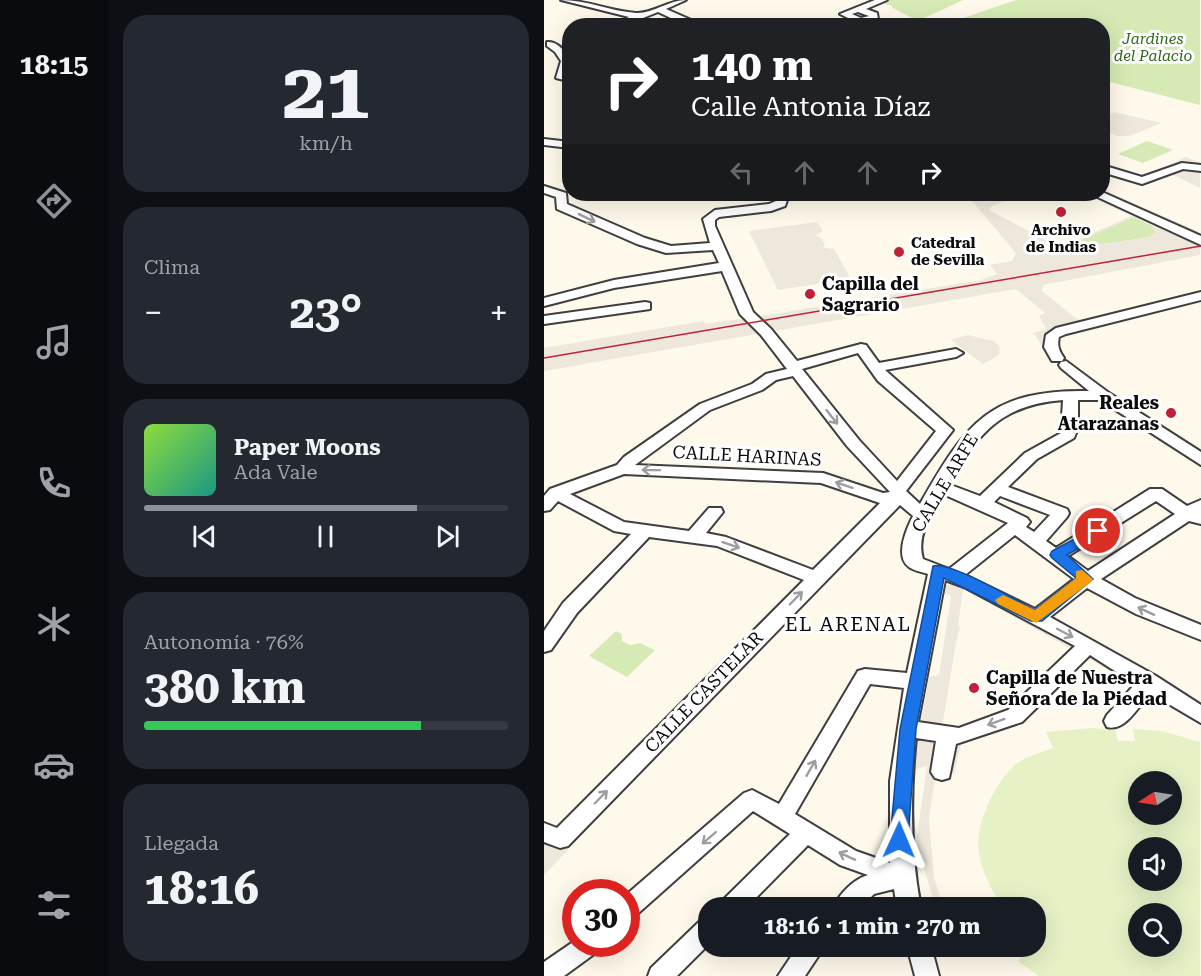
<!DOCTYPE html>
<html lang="es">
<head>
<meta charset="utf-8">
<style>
	:root { --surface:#171b24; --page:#242831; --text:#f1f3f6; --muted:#9ea1a6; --line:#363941; --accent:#8c9099 }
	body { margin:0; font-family:"Roboto Serif",serif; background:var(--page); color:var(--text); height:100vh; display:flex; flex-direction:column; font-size:22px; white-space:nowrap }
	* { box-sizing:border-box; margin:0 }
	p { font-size:20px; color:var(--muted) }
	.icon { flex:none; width:33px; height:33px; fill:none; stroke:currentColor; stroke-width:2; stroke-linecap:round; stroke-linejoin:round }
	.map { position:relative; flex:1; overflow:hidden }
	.details { display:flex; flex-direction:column; gap:15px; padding:15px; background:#0d0f14; width:436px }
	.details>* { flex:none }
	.banner { position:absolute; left:18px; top:18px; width:548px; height:183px; border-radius:24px; box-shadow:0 6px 24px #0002; background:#202124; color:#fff; overflow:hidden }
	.needle { width:39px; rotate:258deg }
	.tools { position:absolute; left:584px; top:771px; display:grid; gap:12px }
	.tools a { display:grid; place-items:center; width:54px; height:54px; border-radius:50%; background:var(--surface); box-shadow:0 6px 24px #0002; font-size:30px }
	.speed { position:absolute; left:18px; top:879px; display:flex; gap:12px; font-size:30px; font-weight:700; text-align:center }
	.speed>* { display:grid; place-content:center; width:78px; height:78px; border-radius:50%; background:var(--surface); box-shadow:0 6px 24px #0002; line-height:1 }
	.speed .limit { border:9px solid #d22; background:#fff; color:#111 }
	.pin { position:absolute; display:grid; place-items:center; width:51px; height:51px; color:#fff; margin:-26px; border:3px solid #fff; border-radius:50%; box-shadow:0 2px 6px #0007 }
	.me { position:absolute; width:66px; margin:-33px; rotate:1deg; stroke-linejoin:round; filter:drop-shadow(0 0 4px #0008) }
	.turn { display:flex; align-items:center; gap:21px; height:126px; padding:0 30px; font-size:27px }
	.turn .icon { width:78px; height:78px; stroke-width:2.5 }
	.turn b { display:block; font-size:42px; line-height:51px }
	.lanes { display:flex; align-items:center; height:57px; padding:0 30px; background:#0003; justify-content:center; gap:30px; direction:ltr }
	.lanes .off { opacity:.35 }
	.big { font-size:45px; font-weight:700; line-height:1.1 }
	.details .card { flex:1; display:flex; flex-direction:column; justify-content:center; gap:9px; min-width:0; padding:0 21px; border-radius:24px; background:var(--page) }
	.details .dial { align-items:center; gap:0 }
	.dial b { font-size:78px; line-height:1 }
	.song { display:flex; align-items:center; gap:18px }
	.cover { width:72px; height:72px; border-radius:9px; background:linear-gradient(135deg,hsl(90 70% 55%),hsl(170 70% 35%)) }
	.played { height:6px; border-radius:3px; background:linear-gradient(90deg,var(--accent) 75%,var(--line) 75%) }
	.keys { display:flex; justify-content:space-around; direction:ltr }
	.heat { display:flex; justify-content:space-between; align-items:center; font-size:33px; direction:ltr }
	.charge { height:9px; border-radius:4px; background:linear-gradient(90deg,#34c759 76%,var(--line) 0) }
	.trip { position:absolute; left:154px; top:897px; width:348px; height:60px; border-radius:24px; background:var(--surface); box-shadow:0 6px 24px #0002; font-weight:700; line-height:60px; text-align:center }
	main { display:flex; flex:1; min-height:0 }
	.tabs { display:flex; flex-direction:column; width:108px; justify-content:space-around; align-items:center; background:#090b0e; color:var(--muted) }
	.tabs .icon { width:42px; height:42px }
	.tabs .current { color:var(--accent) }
	.tabs b { font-size:27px; color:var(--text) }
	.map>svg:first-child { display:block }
	.green { fill:#d5eab4 }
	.pitch { fill:#e6f1c6; fill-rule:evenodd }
	.plaza { fill:#eee7db; fill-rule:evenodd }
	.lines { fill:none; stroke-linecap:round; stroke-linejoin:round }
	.minor-casing { stroke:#3f3f3f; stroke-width:4 }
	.minor { fill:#fff; fill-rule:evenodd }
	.tram { stroke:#c12037; stroke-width:1.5 }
	.oneway { stroke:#9e9e9e }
	.route { fill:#1a73e8; stroke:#114b97; stroke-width:1.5 }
	.slow { fill:#f59e0b }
	.poi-dot { fill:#c12037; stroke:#fff; stroke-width:2 }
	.labels { text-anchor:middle; stroke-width:6; stroke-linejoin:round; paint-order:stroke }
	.far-park-label { font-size:15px; font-style:italic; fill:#31661b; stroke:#fff }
	.far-poi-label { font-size:15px; font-weight:bold; fill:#0c0c0c; stroke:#fff }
	.poi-label { font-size:18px; font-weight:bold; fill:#0c0c0c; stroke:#fff; text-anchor:start }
	.street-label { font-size:18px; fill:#0c0c0c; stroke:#fff }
	.neighbourhood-label { font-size:20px; letter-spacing:1.5px; fill:#0c0c0c; stroke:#fff }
</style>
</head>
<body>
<main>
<nav class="tabs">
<b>18:15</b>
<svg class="icon current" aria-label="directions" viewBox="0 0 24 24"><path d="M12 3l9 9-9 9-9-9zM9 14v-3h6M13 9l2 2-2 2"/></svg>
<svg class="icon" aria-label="music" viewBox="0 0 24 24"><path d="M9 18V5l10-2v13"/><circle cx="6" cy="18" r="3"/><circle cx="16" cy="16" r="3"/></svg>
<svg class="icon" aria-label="phone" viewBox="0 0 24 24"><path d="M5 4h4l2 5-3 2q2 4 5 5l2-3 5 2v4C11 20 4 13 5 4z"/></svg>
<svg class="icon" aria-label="climate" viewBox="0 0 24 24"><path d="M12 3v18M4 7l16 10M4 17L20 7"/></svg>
<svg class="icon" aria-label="car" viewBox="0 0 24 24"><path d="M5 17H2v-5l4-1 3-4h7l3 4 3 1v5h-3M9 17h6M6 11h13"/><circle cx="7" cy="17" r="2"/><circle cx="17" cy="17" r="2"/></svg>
<svg class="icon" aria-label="filters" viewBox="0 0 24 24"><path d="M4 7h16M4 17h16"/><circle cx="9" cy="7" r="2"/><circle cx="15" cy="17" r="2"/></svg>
</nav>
<section class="details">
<div class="card dial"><b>21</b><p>km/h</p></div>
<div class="card"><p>Clima</p>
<div class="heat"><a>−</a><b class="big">23°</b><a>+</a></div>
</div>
<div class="card">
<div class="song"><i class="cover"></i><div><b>Paper Moons</b><p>Ada Vale</p></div></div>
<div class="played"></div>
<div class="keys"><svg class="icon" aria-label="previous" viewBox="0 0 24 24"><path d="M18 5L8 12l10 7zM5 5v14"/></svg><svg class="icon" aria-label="pause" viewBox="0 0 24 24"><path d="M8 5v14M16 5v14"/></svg><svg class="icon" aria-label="next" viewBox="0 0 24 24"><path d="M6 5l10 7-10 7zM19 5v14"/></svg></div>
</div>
<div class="card"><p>Autonomía · 76%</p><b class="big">380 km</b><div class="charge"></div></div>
<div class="card"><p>Llegada</p><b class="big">18:16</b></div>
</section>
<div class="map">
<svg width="657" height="976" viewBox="0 0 657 976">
	<rect width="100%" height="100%" fill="#fff9eb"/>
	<!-- green -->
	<path class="green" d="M326,0H419L374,21L347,7L349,6Z
		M472,0H656V105L558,80V26L399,25Z
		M603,141L629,150L599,163L574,154Z
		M589,217L608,226L612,233L606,237L513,251Z
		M72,631L78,634V641L86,645L96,643L111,650L83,677L45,656Z"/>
	<!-- pitch -->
	<path class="pitch" d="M548,728L571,730L574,741H591L589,729L618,731L656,742V976H495L473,961L485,947L492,946V908L459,907C448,891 438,873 435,853C430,826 451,782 471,765C481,756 497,753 509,748L502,732ZM594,782H627V814H594ZM594,848H627V880H594ZM594,914H627V946H594Z"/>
	<!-- plaza -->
	<path class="plaza" d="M570,112L587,116L617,123L586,136H573L558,130V118Z
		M642,157L656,163V188L617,169Z
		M558,189L653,231L656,234V255L499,285L498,291L533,319L543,321L504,333L500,344L503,345L507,357L489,333L502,329L495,316L501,313L472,289L0,371V348L160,321L161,324L223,315L437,280L453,274L446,265L468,261L472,253L422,194H479L448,206L445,210L516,248L587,216L542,194H548L633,234H643L558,193ZM589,217L608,226L612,233L606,237L514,251Z
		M273,222L279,231L271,236L276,237L281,245L279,248L290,249L307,279L234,290L205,231Z
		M424,335L449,341L456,347L455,355L439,364L407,340Z
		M413,583L531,644L593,681L591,685L422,590H419L414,626L416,627L412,642L398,727L416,730L417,743L410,774L392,771L385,820L390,877L399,907H392L374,849L373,836L383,766L369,770L385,677L395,675L407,597L405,594L398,595L399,586Z
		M0,836L25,849L0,875Z"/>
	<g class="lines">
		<defs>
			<path id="minor" d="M17,0C43,0 66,11 92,13C108,14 125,0 142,0L122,9L154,23L144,26L114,12L79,26H65L85,17Z
				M331,0H343L322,9L333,13L334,19L316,24L296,14ZM314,12L325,16L317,18L308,14Z
				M3,42C14,41 20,51 26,59L20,80L12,78L17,61L11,52L3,46Z
				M0,139L26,142V148L0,145Z
				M638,163L657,165V171L639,169L598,184L558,172V165L598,177Z
				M0,186L22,193L23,204L101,238L127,246L166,243L159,219L171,210L225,204L232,201L233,194H245L241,206L227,211L175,217L171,220V226L209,312L227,329L253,361L317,344L322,345L335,363L412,349L419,353L412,357L341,370L409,430L362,491L376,504C422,423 446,389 545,391L517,368L515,365L517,362L522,361L565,393L657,452V465L556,400H534V428L530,438L493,459L464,487L523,509L525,513L523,517L502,541L512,548L606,489H618L643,506L657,500V524L645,521L557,579L591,598L657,625V640L592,614L543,588L506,617L612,676L657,705V723L606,693C595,706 581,732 563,727L560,721L563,715L591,684L546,655L478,722L412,744L405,778L398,780L391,778L387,772L392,741L372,738C366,796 366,850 377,908H353L350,889L330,894L316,908H289C295,894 310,879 324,875L296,865L264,845L202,908H175L178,901L246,834L209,811L90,917L82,920V895L200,793L208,790L235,804L314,671L321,669L363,673L384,574C379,572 370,571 365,567C350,556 363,528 369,516L356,505L24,846L16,848L0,842V823L13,828L260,580L173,546L105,537L33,613L7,650L0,652V631L19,603L87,534L70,531L14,501L6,510L0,511V496L6,489L73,465L80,457L156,404L208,384L222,374L243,369L217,335L196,314L178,271L70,288L0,306V298L70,280L175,263L169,250L122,253L93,244L13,209L12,197L0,193ZM314,353L334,381L392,431L353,481L315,440L258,369ZM249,376L303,446L346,492L339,493L279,473L91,465L166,410L218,390L232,380ZM519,400L517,433L481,453L436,496L404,484C435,433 456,405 519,400ZM80,474L277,483L336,503L269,570L182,537L162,533L179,512L177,508H165L145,531L80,522L26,494ZM399,494L464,523L405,569L379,559C372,535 387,514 399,494ZM456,496L506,515L490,532L482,527L486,522L483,518L450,502ZM612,501L631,514L544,571L524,556ZM471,535L530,579L491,609L421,575ZM401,580L420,587L531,646L464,710L415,728L374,722ZM326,684L360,688L346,781V863L312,851L251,814Z
				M558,192L657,236V245L547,194Z
				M657,292V300L522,334L515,337C513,346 515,351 520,358L518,361H508L500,347L502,335L512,328Z
				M101,302L106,303V309L0,324V316Z
				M165,917V944L133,976H104L107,968L157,920Z
				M32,940V944H57L53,952L20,976H0V962Z
				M254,946H281L261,976H234Z
				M363,946H387L395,976H371Z"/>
		</defs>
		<!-- minor casing -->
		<use href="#minor" class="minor-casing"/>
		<!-- minor -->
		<use href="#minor" class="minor"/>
		<!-- tram -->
		<path class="tram" d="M0,358L657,246"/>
	</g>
	<!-- one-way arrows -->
	<defs><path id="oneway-shaft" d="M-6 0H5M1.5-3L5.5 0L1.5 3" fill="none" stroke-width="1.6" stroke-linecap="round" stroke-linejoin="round" transform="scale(1.5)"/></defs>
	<g class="oneway">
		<use href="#oneway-shaft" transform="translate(43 218) rotate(26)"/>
		<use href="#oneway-shaft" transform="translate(288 417) rotate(52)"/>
		<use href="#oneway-shaft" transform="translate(107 470) rotate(-179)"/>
		<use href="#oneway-shaft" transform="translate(300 485) rotate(-161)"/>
		<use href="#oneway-shaft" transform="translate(187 545) rotate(19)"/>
		<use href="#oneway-shaft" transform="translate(252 598) rotate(-46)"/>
		<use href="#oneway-shaft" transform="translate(602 611) rotate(-155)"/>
		<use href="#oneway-shaft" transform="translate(521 633) rotate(28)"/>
		<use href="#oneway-shaft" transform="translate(452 722) rotate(160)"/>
		<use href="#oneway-shaft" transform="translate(267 768) rotate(-60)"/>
		<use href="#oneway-shaft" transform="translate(57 797) rotate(-46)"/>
		<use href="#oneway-shaft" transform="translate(165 838) rotate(139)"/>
		<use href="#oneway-shaft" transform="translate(303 856) rotate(-155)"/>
	</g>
	<!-- route -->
	<path class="route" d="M554,526L559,527V534L523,555L549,579L498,621H487L400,578L372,729L364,840L362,845L355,847L349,845L346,840L356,729L389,566C406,561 473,601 491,610L532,578L508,558L506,555L508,551Z"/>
	<!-- slow -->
	<path class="slow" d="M538,570L549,579L547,582L492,623L454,604L451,600L459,595L491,610L532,578V571Z"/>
	<!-- markers -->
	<g class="poi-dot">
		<circle cx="517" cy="212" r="6"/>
		<circle cx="355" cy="252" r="6"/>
		<circle cx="266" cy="294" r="6"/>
		<circle cx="627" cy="413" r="6"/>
		<circle cx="430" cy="688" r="6"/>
	</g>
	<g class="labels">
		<!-- far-park labels -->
		<g class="far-park-label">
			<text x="609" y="44">Jardines<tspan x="609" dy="17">del Palacio</tspan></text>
		</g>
		<!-- far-poi labels -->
		<g class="far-poi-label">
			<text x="517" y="235">Archivo<tspan x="517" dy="17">de Indias</tspan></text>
			<text x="367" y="248" text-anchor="start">Catedral<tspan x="367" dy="17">de Sevilla</tspan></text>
		</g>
		<!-- poi labels -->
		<g class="poi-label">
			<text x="278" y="290">Capilla del<tspan x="278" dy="21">Sagrario</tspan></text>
			<text x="615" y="409" text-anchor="end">Reales<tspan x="615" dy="21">Atarazanas</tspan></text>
			<text x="442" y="684">Capilla de Nuestra<tspan x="442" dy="21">Señora de la Piedad</tspan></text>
		</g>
		<!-- street labels -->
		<g class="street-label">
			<text transform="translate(203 456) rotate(3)" y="6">CALLE HARINAS</text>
			<text transform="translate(401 483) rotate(-59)" y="6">CALLE ARFE</text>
			<text transform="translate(160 692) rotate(-46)" y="6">CALLE CASTELAR</text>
		</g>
		<!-- neighbourhood labels -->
		<g class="neighbourhood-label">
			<text x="304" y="631">EL ARENAL</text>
		</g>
	</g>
</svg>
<div class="tools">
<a><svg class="needle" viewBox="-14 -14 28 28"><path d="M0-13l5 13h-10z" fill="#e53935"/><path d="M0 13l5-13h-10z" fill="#9ea1a6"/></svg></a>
<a><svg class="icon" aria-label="sound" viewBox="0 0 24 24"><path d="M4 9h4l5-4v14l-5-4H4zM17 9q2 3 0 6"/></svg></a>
<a><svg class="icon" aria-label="search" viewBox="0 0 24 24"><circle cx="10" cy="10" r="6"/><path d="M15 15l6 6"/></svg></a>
</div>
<div class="speed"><div class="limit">30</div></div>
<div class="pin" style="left:554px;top:531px;background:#d93025"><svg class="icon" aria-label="arrive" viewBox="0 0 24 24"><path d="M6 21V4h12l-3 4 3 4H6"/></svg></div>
<svg class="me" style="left:355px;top:840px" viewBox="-20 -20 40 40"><path d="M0-17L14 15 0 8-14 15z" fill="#1a73e8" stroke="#fff" stroke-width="4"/></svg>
<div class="trip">18:16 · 1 min · 270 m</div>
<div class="banner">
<div class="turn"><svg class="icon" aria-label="right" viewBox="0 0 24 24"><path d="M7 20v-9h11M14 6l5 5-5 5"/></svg><div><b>140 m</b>Calle Antonia Díaz</div></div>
<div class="lanes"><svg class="icon off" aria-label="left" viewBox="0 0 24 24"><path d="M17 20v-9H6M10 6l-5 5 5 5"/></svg><svg class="icon off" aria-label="ahead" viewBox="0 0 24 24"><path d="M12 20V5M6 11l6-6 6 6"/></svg><svg class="icon off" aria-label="ahead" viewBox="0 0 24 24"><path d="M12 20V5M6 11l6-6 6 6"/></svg><svg class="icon" aria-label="right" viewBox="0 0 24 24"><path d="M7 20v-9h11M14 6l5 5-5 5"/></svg></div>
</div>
</div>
</main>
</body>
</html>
